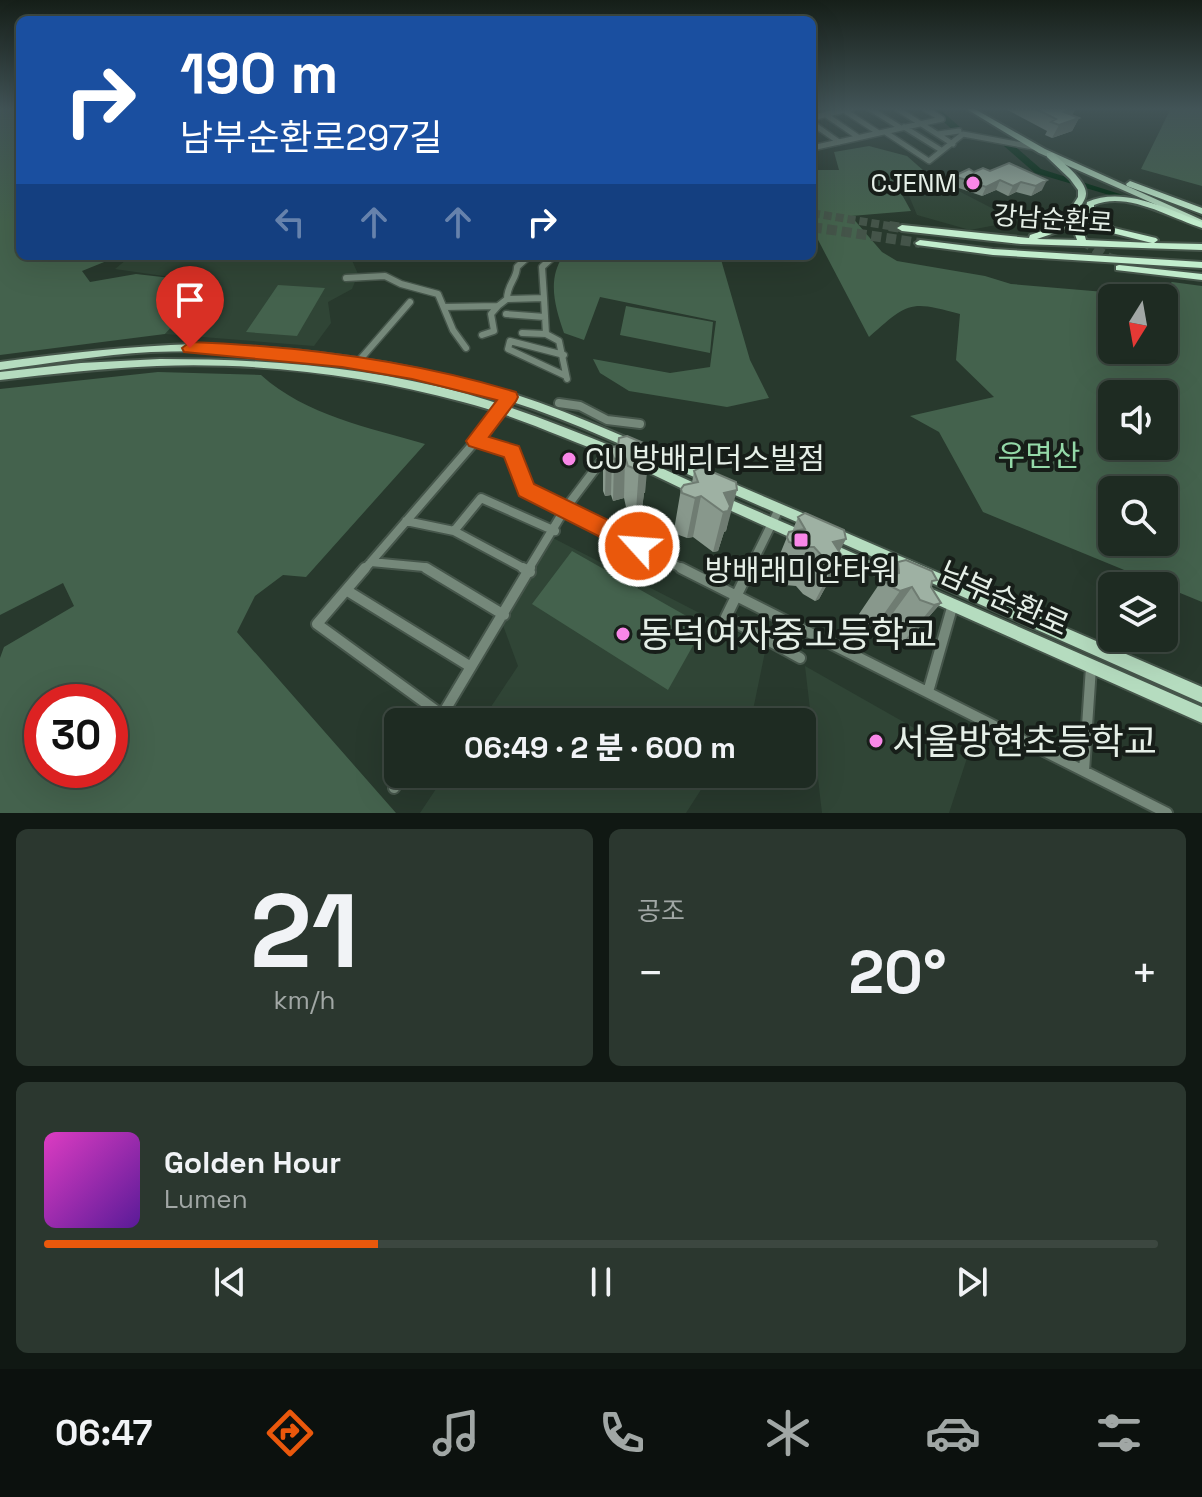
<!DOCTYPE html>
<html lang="ko">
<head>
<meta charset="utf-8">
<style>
	:root { --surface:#1e2b22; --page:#2b372f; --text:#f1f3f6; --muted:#a1a7a5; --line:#3c4740; --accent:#ea580c }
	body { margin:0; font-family:"Space Grotesk","Noto Sans KR",sans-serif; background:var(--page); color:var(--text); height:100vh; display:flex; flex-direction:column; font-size:30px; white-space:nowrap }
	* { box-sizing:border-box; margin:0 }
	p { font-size:26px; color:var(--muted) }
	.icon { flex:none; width:44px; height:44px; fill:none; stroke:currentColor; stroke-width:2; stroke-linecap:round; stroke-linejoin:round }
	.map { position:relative; height:813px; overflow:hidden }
	.drawer { display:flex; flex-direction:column; gap:16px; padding:16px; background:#101813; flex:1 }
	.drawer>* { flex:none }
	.hud { position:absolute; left:16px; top:16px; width:800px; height:244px; border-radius:12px; box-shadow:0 8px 32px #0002,0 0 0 2px var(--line); background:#1a4fa0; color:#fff; overflow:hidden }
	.needle { width:52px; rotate:191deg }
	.tools { position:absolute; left:1098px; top:284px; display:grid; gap:16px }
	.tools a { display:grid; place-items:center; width:80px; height:80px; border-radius:12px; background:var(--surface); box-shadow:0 8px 32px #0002,0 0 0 2px var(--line); font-size:40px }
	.speed { position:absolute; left:24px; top:684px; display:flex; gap:16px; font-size:40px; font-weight:700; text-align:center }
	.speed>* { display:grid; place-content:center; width:104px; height:104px; border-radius:50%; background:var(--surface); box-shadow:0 8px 32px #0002,0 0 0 2px var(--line); line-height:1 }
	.speed .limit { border:12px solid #d22; background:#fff; color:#111 }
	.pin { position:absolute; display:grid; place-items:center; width:68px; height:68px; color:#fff; margin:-82px -34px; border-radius:50% 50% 50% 0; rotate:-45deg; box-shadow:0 0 8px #0007 }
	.pin .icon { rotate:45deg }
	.me { position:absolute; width:88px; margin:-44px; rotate:296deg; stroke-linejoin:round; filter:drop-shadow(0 0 6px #0008) }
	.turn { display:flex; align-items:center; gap:28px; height:168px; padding:0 32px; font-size:36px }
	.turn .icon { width:104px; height:104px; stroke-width:2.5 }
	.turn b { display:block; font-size:56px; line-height:68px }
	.lanes { display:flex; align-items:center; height:76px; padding:0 32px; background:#0003; justify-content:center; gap:40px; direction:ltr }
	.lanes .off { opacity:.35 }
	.big { font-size:60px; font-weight:800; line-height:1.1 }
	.drawer .widget { flex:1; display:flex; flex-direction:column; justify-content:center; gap:12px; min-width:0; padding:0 28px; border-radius:12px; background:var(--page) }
	.drawer .dial { align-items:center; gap:0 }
	.dial b { font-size:104px; line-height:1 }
	.song { display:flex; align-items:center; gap:24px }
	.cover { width:96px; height:96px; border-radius:12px; background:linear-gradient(135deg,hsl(310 70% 55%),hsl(270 70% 35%)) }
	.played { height:8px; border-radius:4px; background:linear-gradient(90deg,var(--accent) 30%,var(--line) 30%) }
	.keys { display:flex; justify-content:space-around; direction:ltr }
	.heat { display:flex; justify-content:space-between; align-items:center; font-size:44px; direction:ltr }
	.drawer .tiles { flex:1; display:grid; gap:16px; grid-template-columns:1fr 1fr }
	.widget:last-child { grid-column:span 2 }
	.trip { position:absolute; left:384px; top:708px; width:432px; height:80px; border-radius:12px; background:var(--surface); box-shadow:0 8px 32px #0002,0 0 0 2px var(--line); font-weight:800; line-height:80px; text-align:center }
	.menu { display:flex; height:128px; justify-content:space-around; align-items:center; background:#0c110e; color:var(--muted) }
	.menu .icon { width:56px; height:56px }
	.menu .current { color:var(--accent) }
	.menu b { font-size:36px; color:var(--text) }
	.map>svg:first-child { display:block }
	.built { fill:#304536 }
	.green { fill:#44624d; fill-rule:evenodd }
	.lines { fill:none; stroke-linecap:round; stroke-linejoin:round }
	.river { fill:#002a10; fill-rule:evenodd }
	.trunk-tunnel-far1 { stroke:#445449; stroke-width:8; stroke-dasharray:8 4; stroke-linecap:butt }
	.trunk-tunnel { stroke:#445449; stroke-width:10; stroke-dasharray:10 5; stroke-linecap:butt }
	.minor-far3-casing { stroke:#46564b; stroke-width:8 }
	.minor-far2-casing { stroke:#46564b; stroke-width:9 }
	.minor-far1-casing { stroke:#46564b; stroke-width:12 }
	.minor-casing { stroke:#46564b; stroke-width:14 }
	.primary-casing { stroke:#46564b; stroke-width:4 }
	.trunk-casing { stroke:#46564b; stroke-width:4 }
	.minor-far3 { stroke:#75887a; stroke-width:5 }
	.minor-far2 { stroke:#75887a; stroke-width:6 }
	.minor-far1 { stroke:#75887a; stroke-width:8 }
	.minor { stroke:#75887a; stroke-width:10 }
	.primary { fill:#b5dcbf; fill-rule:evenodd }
	.trunk { fill:#c2edcd; fill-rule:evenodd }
	.wall { fill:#88988c }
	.shaded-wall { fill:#6f7c72 }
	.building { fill:#9eb1a3; stroke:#6f7c72; stroke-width:2 }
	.route { fill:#ea580c; stroke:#983908; stroke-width:2 }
	.poi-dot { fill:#f987e8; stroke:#171e19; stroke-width:3 }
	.labels { text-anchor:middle; stroke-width:8; stroke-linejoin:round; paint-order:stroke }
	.far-poi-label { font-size:26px; fill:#e5efe7; stroke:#171e19; text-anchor:end }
	.far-street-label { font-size:26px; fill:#e5efe7; stroke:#171e19 }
	.park-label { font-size:30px; fill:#94d9a8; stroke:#171e19 }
	.poi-label { font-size:30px; fill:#e5efe7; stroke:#171e19; text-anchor:start }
	.street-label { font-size:30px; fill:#e5efe7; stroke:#171e19 }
	.near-poi-label { font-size:36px; fill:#e5efe7; stroke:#171e19; text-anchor:start }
</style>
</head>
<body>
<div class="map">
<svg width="1202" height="813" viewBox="0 0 1202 813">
	<rect width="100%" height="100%" fill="#28392d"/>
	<!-- built -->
	<path class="built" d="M925,177L943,183L1017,221L970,230L917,215L904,184Z
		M131,256H206L215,261L267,256H350L358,274L352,289L328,302L331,323L314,346L165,334L188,309L205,282L115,269Z
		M553,538L766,647L753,710L745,722H481L518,666L501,620Z
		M805,666L967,758L949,813H822Z
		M446,774H711L686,813H420Z"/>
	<!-- green -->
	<path class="green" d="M0,108H20V256H119L82,271L90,282L136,274L206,282L188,309L165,334L0,355Z
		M1171,108H1202V186L1141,169Z
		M869,146L907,156L924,171L895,182L911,211L851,216L882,252L897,261L985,276L1011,284L1152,296L1172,282L1202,286V602L983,512L939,432L910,416L994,397L956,360L960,314C910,300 908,302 869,337L816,236H812V170H839L834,152ZM1112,298H1164V350H1112ZM1112,394H1164V446H1112ZM1112,490H1164V542H1112Z
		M563,256H720L750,360L769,398L727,407L629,391L600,373L593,359L670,373L710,367L716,321L600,297L584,340L564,333C555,307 547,280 563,256Z
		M278,285L325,288L297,336L246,332Z
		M626,306L713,322L710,353L620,335Z
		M158,372L261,375C305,415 370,428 425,444L306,577L283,575L255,596L237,632L396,813H0V658L4,647L74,606L63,583L0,615V389ZM42,702H110V770H42Z
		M572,551L704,626L668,690L532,604Z"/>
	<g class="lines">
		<!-- river -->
		<path class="river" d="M935,108H943V112L961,128V132H955L936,115Z
			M1004,142H1010L1041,169L1123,195L1116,197L1035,173L1004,146Z"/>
		<!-- trunk-tunnel-far1 -->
		<path class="trunk-tunnel-far1" d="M812,213L901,228
			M812,227L817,228"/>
		<!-- trunk-tunnel -->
		<path class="trunk-tunnel" d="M889,226L902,228
			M812,227L920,243
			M1082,240L1109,258L1157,270"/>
		<defs>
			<path id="minor-far3" d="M869,108L901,128
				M896,108L953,144
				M845,111L879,133
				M826,115L858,137
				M812,118L852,108
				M812,123L839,142
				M904,127L941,150
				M885,132L929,161L963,134L1033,147
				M938,134L959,131
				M812,148L942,119L924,108"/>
			<path id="minor-far2" d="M346,278L385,276L401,284L438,294L453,330L466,348
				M544,298L542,267L554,256
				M507,299C507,284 517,279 517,267L529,256
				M444,307L498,306L507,299L544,298L546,334L522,333
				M506,314L545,317
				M546,334L559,341L567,379
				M482,335L494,331L491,314L498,306
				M564,355L510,341L508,349L566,376
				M357,363L410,302"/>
			<path id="minor-far1" d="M559,403L580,406L607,420L640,424
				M476,441L512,451L526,490L685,570
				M406,521L454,531L527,570
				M454,531L481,498L555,531
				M371,562L424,567L429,570
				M364,570L492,422L509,397
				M528,570L565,509L608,452
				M749,570L779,509"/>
			<path id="minor" d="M365,568L317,624L442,715
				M426,568L504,615
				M523,568L530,572
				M681,568L1167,813
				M750,568L726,617L800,658
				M346,590L471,667
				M928,692L953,604
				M438,722L530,568
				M1084,771L1091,667
				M394,788L403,774"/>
			<path id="primary" d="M965,108H973L1045,149L1202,220V225L1039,153Z
				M195,344C303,347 410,361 514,394C581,416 646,446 711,475L713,478L711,481L707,483L703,481C638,453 574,421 506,400C392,364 270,347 151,352C101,355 50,363 0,370V362C65,353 130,346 195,344Z
				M160,359C266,359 364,366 467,394C520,409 570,429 621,450L623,453L621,456L617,458C565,439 517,416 463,402C364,375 260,362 157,366C104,368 52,374 0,380V372L81,363Z
				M637,457L701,486L703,490L701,494L697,495L693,494L633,465L631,462L633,459Z
				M723,479L814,518L816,522L814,526L810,527L806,526L719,488L717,484L719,480Z
				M720,495L808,533L809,537L808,541L803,543L798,541L716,504L714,500L716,496Z
				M833,527L1202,687V703L828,537L827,533L828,529Z
				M826,541L907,577L909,581L907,585L902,587L897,585L821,551L819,547L821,543Z
				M925,586L1202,707V723L920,597L918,592L920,587Z"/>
			<path id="trunk" d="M1047,153H1053C1062,162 1087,181 1086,194C1086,198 1083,202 1081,206L1083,208L1081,223L1086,240L1152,243L1108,232L1085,214L1087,202C1124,186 1167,209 1202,222V228C1170,218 1128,191 1094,205V213L1114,228L1156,238L1158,240L1154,243L1202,244V250L1021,244L902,231L897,228L902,225L1029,238L1030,235L1060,225L1078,197V190L1070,179L1047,157ZM1072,220L1071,223L1077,240L1037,239L1066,229Z
				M1130,181L1202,208V214L1127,186L1126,184Z
				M920,240L993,249L1202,262V268L993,255L917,245L915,243Z
				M1119,265L1202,274V280L1116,270V266Z"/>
		</defs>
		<!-- minor-far3 casing -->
		<use href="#minor-far3" class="minor-far3-casing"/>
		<!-- minor-far2 casing -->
		<use href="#minor-far2" class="minor-far2-casing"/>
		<!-- minor-far1 casing -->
		<use href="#minor-far1" class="minor-far1-casing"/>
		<!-- minor casing -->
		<use href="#minor" class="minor-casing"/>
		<!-- primary casing -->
		<use href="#primary" class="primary-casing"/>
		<!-- trunk casing -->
		<use href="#trunk" class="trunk-casing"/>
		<!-- minor-far3 -->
		<use href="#minor-far3" class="minor-far3"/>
		<!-- minor-far2 -->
		<use href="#minor-far2" class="minor-far2"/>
		<!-- minor-far1 -->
		<use href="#minor-far1" class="minor-far1"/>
		<!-- minor -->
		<use href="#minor" class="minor"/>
		<!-- primary -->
		<use href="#primary" class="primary"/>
		<!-- trunk -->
		<use href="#trunk" class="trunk"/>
	</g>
	<!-- wall -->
	<path class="wall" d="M1004,108H1076L1072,115L1079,118L1072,131L1052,138L1045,135L1047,131Z
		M1009,163L1042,190L1031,196L1016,192L1008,196L996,190L982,196L950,185L954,176L974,172L990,171Z
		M646,444L645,493H644L642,509L636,511L626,507L624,498L613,501L611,495L605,496L603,491V449Z
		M694,471L736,482L726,531L724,532L718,551L713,552L693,537L687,538L676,534L674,530L681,489L692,483Z
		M798,517L839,552L842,556L819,599L815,601L803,594L796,586L785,585L773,581L771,576L787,537L792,532Z
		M898,562L931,588L941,603L910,638L904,641L891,636L885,624L874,628L863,621L859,614L884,577L888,575Z"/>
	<!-- shaded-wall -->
	<path class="shaded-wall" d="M1062,108H1076L1070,119Z
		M1079,118L1072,131L1052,138L1059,125Z
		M1000,180L996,190L982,196L986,187Z
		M1047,180L1042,190L1031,196L1036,186Z
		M1021,182L1016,192L1008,196L1013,186Z
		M649,451L645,493H644L642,509L636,511L640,453Z
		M612,453L611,495L605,496L606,454Z
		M625,457L624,498L613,501L614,459Z
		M737,490L726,531L724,532L718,551L713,552L723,512L724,493Z
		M701,496L693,537L687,538L695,498Z
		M846,539L834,562L833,542Z
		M840,562L819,599L815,601L835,563Z
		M912,587L885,624L874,628L900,591Z
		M941,603L910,638L904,641L934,605Z"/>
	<!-- building -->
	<path class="building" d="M1034,108H1072L1064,112L1079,118L1059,125L1051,122L1056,119Z
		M1009,163L1047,180L1036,186L1021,182L1013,186L1000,180L986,187L954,176L969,169L974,172L983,168L990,171Z
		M627,436L646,444L649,451L640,453L646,468L638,470L628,466L625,457L614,459L612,453L606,454L603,449L618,446L619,438Z
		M701,467L736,482L737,490L724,493L730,506L728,511L723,512L701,496L695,498L682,493L681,489L684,485L698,482L694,471Z
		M805,513L844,530L846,539L833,542L842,556L840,562L835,563L822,556L814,547H802L789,542L787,537L789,532L805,529L798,517Z
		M906,560L932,571L937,580L932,581L931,587L941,603L934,605L920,600L912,587L900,591L888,585L884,577L899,573L898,562Z"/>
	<!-- sky -->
	<linearGradient id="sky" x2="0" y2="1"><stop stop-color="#161f19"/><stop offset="0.49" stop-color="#425457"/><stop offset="1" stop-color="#425457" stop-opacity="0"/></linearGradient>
	<rect width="1202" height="222" fill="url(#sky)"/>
	<!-- route -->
	<path class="route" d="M190,342C300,346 410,360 516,392L518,397L516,401L489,437L519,446L534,484L647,539L650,546L647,553L639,556L632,553L519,496L504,457L469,446L466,441L497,400L412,379L342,367L184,352L182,348Z"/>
	<!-- markers -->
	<g class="poi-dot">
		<circle cx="973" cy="183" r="8"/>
		<circle cx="569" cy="459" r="8"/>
		<rect x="793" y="532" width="16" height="16" rx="4"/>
		<circle cx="623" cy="634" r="8"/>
		<circle cx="876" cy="741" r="8"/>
	</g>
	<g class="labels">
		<!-- far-poi labels -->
		<g class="far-poi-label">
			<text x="957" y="192">CJENM</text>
		</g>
		<!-- far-street labels -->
		<g class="far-street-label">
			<text transform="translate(1053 219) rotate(4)" y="9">강남순환로</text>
		</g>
		<!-- park labels -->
		<g class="park-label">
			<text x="1039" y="466">우면산</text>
		</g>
		<!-- poi labels -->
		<g class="poi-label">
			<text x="585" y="469">CU 방배리더스빌점</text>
			<text x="801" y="581" text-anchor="middle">방배래미안타워</text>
		</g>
		<!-- street labels -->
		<g class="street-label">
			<text transform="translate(1004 599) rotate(24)" y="10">남부순환로</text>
		</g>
		<!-- near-poi labels -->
		<g class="near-poi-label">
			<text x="639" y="647">동덕여자중고등학교</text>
			<text x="892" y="754">서울방현초등학교</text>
		</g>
	</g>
</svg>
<div class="tools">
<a><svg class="needle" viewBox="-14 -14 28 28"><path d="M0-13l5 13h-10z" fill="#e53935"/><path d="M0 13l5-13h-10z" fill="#a1a7a5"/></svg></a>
<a><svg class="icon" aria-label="sound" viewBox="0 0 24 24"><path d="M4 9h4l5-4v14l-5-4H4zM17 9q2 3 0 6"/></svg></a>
<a><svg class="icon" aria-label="search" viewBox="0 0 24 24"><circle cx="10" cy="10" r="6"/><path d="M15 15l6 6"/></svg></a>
<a><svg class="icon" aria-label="layers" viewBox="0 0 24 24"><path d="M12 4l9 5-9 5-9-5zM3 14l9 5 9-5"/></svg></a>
</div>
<div class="speed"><div class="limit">30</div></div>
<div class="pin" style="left:190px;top:348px;background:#d93025"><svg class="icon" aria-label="arrive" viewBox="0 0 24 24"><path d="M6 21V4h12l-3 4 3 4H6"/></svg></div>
<svg class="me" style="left:639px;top:546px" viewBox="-20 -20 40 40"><circle r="17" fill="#ea580c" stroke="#fff" stroke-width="3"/><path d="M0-11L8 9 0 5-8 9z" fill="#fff"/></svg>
<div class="trip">06:49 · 2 분 · 600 m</div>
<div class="hud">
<div class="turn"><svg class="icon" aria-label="right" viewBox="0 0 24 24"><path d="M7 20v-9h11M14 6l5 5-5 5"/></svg><div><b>190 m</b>남부순환로297길</div></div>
<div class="lanes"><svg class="icon off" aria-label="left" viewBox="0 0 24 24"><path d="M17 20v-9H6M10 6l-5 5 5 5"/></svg><svg class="icon off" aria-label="ahead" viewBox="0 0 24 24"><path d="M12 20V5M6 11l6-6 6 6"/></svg><svg class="icon off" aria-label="ahead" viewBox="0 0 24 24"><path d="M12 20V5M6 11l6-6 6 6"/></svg><svg class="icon" aria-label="right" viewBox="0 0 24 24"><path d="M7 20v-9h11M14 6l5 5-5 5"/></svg></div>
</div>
</div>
<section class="drawer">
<div class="tiles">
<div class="widget dial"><b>21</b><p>km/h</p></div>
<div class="widget"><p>공조</p>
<div class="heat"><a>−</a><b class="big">20°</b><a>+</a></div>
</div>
<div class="widget">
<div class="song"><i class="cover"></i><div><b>Golden Hour</b><p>Lumen</p></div></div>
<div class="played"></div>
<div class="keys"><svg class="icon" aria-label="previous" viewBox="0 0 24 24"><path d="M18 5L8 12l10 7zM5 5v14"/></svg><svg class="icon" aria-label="pause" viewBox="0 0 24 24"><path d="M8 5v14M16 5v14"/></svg><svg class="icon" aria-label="next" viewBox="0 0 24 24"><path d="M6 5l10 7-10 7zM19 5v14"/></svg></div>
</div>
</div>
</section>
<nav class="menu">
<b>06:47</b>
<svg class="icon current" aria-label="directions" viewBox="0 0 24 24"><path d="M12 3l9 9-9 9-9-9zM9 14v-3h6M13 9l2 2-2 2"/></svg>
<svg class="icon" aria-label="music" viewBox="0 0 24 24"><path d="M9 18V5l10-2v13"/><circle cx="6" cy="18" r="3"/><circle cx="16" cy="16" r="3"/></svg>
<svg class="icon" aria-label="phone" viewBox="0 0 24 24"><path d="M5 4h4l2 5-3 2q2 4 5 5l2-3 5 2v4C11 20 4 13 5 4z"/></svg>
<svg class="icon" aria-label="climate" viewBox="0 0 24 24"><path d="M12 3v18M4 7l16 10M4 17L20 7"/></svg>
<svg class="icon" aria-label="car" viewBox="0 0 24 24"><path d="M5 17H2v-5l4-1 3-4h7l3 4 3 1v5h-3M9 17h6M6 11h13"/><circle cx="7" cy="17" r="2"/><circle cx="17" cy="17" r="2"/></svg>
<svg class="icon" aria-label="filters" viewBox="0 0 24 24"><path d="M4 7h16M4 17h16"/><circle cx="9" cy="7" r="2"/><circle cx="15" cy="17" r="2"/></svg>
</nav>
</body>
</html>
